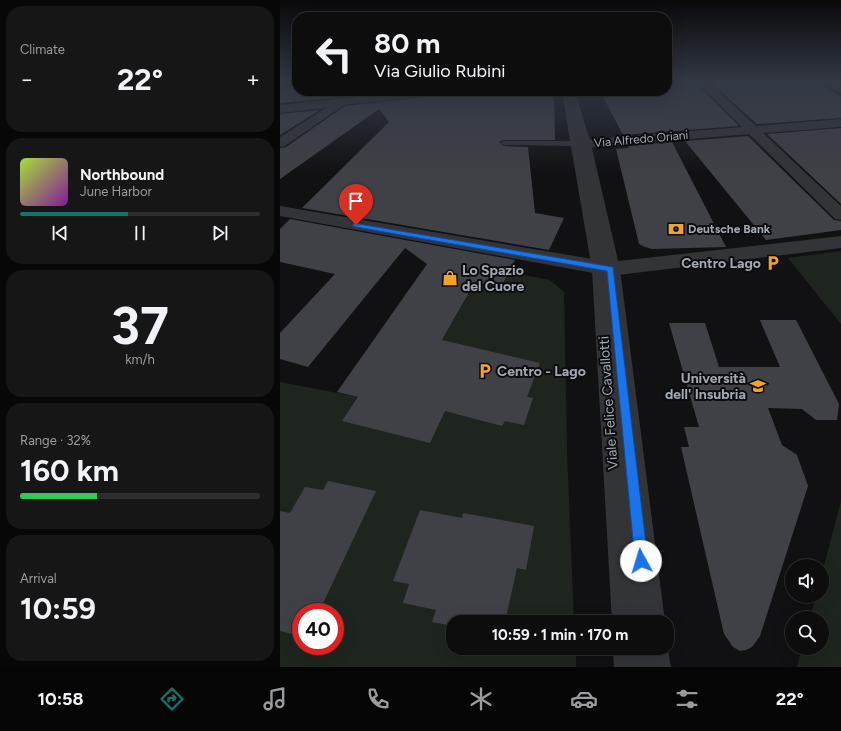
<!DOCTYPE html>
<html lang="en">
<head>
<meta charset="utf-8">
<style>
	:root { --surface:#0d0d0e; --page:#161617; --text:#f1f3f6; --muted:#9a9c9e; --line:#2d2d2e; --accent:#0f766e }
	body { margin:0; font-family:Figtree,sans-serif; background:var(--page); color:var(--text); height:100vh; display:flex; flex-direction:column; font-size:15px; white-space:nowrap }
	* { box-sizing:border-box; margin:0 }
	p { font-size:13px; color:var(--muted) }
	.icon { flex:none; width:22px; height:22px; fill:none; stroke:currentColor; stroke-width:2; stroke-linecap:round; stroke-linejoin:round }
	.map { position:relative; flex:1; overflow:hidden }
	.sheet { display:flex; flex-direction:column; gap:6px; padding:6px; background:#070708; width:280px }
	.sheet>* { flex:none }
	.top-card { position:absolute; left:12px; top:12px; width:380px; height:84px; border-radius:16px; box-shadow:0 4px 16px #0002,0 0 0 1px var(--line); background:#0d0d0e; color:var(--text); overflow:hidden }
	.controls { position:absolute; left:505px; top:559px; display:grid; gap:8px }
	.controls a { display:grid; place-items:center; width:44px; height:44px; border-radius:50%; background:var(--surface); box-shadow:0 4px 16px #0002,0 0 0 1px var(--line); font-size:20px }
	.speed { position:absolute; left:12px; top:603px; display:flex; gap:8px; font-size:20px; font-weight:700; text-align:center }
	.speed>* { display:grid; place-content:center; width:52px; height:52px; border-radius:50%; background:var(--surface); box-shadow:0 4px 16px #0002,0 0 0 1px var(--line); line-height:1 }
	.speed .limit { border:6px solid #d22; background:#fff; color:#111 }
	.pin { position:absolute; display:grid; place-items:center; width:34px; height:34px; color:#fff; margin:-41px -17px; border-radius:50% 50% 50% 0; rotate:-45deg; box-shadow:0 0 4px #0007 }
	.pin .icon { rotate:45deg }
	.me { position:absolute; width:44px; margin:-22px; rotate:354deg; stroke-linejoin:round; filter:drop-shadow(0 0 3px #0008) }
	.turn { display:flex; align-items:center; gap:14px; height:84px; padding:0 16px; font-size:18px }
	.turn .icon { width:52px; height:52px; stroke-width:2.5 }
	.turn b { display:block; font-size:28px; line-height:34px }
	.big { font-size:30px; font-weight:700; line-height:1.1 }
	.sheet .tile { flex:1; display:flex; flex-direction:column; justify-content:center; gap:6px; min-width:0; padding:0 14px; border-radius:16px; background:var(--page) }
	.sheet .dial { align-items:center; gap:0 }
	.dial b { font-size:52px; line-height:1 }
	.song { display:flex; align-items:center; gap:12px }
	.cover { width:48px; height:48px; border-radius:6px; background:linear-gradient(135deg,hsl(80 70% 55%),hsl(290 70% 35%)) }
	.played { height:4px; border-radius:2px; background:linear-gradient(90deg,var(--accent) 45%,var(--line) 45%) }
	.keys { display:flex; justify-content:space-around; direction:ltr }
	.heat { display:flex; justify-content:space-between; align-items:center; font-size:22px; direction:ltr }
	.charge { height:6px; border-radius:3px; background:linear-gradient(90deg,#34c759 32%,var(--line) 0) }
	.trip { position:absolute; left:166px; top:615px; width:228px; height:40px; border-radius:16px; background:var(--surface); box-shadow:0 4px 16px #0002,0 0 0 1px var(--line); font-weight:700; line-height:40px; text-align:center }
	.tab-bar { display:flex; height:64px; justify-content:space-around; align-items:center; background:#050506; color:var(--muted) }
	.tab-bar .icon { width:28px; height:28px }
	.tab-bar .on { color:var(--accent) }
	.tab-bar b { font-size:18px; color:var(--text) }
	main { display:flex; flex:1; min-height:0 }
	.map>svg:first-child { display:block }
	.green { fill:#1e251e; fill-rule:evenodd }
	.building { fill:#404146 }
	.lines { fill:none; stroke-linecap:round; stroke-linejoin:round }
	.service { fill:#323438; fill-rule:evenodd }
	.minor { fill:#323438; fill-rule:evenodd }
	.tertiary { fill:#323438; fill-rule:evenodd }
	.route { fill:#1a73e8; stroke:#114b97 }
	.labels { text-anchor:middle; stroke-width:4; stroke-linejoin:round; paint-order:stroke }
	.far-street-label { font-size:12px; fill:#a2a9b4; stroke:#0c0c0e }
	.far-poi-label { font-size:12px; font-weight:bold; fill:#a2a9b4; stroke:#0c0c0e; text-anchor:start }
	.poi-label { font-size:14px; font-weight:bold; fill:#a2a9b4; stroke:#0c0c0e; text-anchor:end }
	.street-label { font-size:14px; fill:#a2a9b4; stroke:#0c0c0e }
</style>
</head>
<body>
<main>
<section class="sheet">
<div class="tile"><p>Climate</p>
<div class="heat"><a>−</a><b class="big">22°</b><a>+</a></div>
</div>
<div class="tile">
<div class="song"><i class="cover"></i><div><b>Northbound</b><p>June Harbor</p></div></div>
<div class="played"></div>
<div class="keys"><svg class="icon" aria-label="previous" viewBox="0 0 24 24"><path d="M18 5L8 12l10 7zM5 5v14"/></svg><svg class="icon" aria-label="pause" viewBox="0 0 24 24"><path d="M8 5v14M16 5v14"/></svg><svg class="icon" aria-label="next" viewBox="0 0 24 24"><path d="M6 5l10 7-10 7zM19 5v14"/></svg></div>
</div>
<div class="tile dial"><b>37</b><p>km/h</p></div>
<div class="tile"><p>Range · 32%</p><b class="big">160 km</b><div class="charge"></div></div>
<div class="tile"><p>Arrival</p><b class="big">10:59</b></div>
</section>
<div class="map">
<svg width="561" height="667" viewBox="0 0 561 667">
	<rect width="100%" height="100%" fill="#111113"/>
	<!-- green -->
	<path class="green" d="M561,251V324L508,258Z
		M229,272L270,280L284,292L287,451L294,622H173V648H296V667H0V382L78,397L124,408L195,282L221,287ZM21,612H55V646H21Z
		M561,501V667H517L522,648H542V618H530L536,596H542V573Z"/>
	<!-- building -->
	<path class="building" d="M0,81H17V91H119L0,103Z
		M414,81L459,126L343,135L320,91H387V83Z
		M429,81H537L561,97V118L477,124Z
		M171,91H195V94L235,91H274L275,140H224L219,142L224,146L248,147L255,213L284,218L269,250L22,208L109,122L99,109L0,179V148L6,147L65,106L164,95Z
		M40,110L0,135V114Z
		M561,128V204L487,134Z
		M468,136L554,220L561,221V230L486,240L405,141Z
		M392,142L446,247L372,249L365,247L359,244L336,149L349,148L348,146Z
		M10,219L235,260L221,287L195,282L162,340L260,363L247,397L253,398L244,425L225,421L222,426L165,411L150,443L62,421L78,397L57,392L147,264L125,248L28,367L0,359V333L55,274L0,262V229Z
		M480,320H516L559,404L557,420H536L522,409L488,408L502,445L517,455L528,486L480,636L472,647L466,650L460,651L453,647L444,634L401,447H409L404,427H419L389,323H425L439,367H500Z
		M48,481L96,491L39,612H21V636L0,631V511L10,513L25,487L43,490Z
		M140,510L182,518L183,513L254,526L246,570L237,568L225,622H173V626L152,622L156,610L123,603L129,584L113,581Z"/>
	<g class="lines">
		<!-- service -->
		<path class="service" d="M282,91H288L298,142H307L308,144L307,146H299L324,270L352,622H332L312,270L291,146L224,145L220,143L224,141H290Z
			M333,648H355L356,667H334Z"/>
		<!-- minor -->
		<path class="minor" d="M416,81H427L476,126L561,119V127L483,133L561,206V220L555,219L469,134L304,148L299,147L297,144L299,141L304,140L462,127Z
			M541,81H553L561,85V93L542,83Z
			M133,91H170L164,94L64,105L5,146L0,147V137L46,108L0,113V105Z
			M0,206L330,262L561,236V248L330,276L0,216Z"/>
		<!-- tertiary -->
		<path class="tertiary" d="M283,91H295L311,144L340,269L385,622H351L320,269L297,144Z
			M387,645L391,667H355L352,648H387Z"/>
	</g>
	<!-- sky -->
	<linearGradient id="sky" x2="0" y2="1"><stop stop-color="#09090a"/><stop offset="0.47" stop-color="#323844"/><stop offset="1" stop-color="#323844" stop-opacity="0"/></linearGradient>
	<rect width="561" height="174" fill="url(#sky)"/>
	<!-- route -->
	<path class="route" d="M73,223L333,267L368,561L366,566L361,567L356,566L355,561L327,271L76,227L73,226Z"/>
	<!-- icons -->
	<defs>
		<symbol id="bank-bare" viewBox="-9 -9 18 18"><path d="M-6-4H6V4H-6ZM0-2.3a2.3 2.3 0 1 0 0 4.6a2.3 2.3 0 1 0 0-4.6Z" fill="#f2a12a" stroke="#0c0c0e" stroke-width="2.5" paint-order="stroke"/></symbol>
		<symbol id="parking-bare" viewBox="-9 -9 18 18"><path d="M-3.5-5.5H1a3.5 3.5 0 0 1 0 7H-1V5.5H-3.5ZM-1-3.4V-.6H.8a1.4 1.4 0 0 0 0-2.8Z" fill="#f2a12a" stroke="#0c0c0e" stroke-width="2.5" paint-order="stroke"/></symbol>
		<symbol id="shop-bare" viewBox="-9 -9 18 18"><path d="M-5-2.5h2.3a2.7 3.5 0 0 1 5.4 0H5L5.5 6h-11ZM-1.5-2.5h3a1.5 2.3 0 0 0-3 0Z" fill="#f2a12a" stroke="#0c0c0e" stroke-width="2.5" paint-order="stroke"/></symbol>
		<symbol id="university-bare" viewBox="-9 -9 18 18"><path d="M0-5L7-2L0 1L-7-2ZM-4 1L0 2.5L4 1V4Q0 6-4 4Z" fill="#f2a12a" stroke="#0c0c0e" stroke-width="2.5" paint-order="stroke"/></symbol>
	</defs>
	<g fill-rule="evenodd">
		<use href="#bank-bare" x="385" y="218" width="22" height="22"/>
		<use href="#parking-bare" x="482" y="252" width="22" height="22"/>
		<use href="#shop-bare" x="159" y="267" width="22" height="22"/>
		<use href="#parking-bare" x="194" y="360" width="22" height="22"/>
		<use href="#university-bare" x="467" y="375" width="22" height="22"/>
	</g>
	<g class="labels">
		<!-- far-street labels -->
		<g class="far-street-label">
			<text transform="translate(361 139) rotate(-5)" y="4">Via Alfredo Oriani</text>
		</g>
		<!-- far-poi labels -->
		<g class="far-poi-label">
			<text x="408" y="233">Deutsche Bank</text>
		</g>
		<!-- poi labels -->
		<g class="poi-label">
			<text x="481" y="268">Centro Lago</text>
			<text x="182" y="275" text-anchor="start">Lo Spazio<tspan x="182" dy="16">del Cuore</tspan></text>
			<text x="217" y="376" text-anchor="start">Centro - Lago</text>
			<text x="466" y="383">Università<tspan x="466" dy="16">dell' Insubria</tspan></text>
		</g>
		<!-- street labels -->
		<g class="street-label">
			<text transform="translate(328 403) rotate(-94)" y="5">Viale Felice Cavallotti</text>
		</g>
	</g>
</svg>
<div class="controls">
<a><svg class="icon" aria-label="sound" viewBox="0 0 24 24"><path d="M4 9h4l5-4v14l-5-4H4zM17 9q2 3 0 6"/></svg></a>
<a><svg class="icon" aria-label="search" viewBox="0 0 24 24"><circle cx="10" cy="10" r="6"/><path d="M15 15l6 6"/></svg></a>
</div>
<div class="speed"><div class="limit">40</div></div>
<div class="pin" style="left:76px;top:225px;background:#d93025"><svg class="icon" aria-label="arrive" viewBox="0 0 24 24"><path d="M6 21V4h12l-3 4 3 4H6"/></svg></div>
<svg class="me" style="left:361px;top:561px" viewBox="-20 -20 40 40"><circle r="19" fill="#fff"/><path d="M0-13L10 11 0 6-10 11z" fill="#1a73e8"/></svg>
<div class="trip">10:59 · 1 min · 170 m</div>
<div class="top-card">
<div class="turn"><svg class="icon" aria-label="left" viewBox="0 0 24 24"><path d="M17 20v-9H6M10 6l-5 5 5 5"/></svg><div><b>80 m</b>Via Giulio Rubini</div></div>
</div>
</div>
</main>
<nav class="tab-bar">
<b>10:58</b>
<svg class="icon on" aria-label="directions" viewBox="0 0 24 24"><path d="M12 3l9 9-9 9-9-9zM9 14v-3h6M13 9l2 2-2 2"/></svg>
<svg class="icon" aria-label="music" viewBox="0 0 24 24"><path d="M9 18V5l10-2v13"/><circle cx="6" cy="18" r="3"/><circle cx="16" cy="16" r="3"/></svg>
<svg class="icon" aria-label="phone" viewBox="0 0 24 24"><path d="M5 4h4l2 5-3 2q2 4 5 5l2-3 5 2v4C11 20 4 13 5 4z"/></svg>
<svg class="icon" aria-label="climate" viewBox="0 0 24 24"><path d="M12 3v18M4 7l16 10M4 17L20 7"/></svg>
<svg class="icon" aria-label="car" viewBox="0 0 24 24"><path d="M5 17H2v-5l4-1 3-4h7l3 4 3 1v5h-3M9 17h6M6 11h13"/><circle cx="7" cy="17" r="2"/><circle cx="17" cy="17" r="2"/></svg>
<svg class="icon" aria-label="filters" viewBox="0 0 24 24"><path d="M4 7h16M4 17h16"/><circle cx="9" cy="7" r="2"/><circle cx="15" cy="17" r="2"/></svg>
<b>22°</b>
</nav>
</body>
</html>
